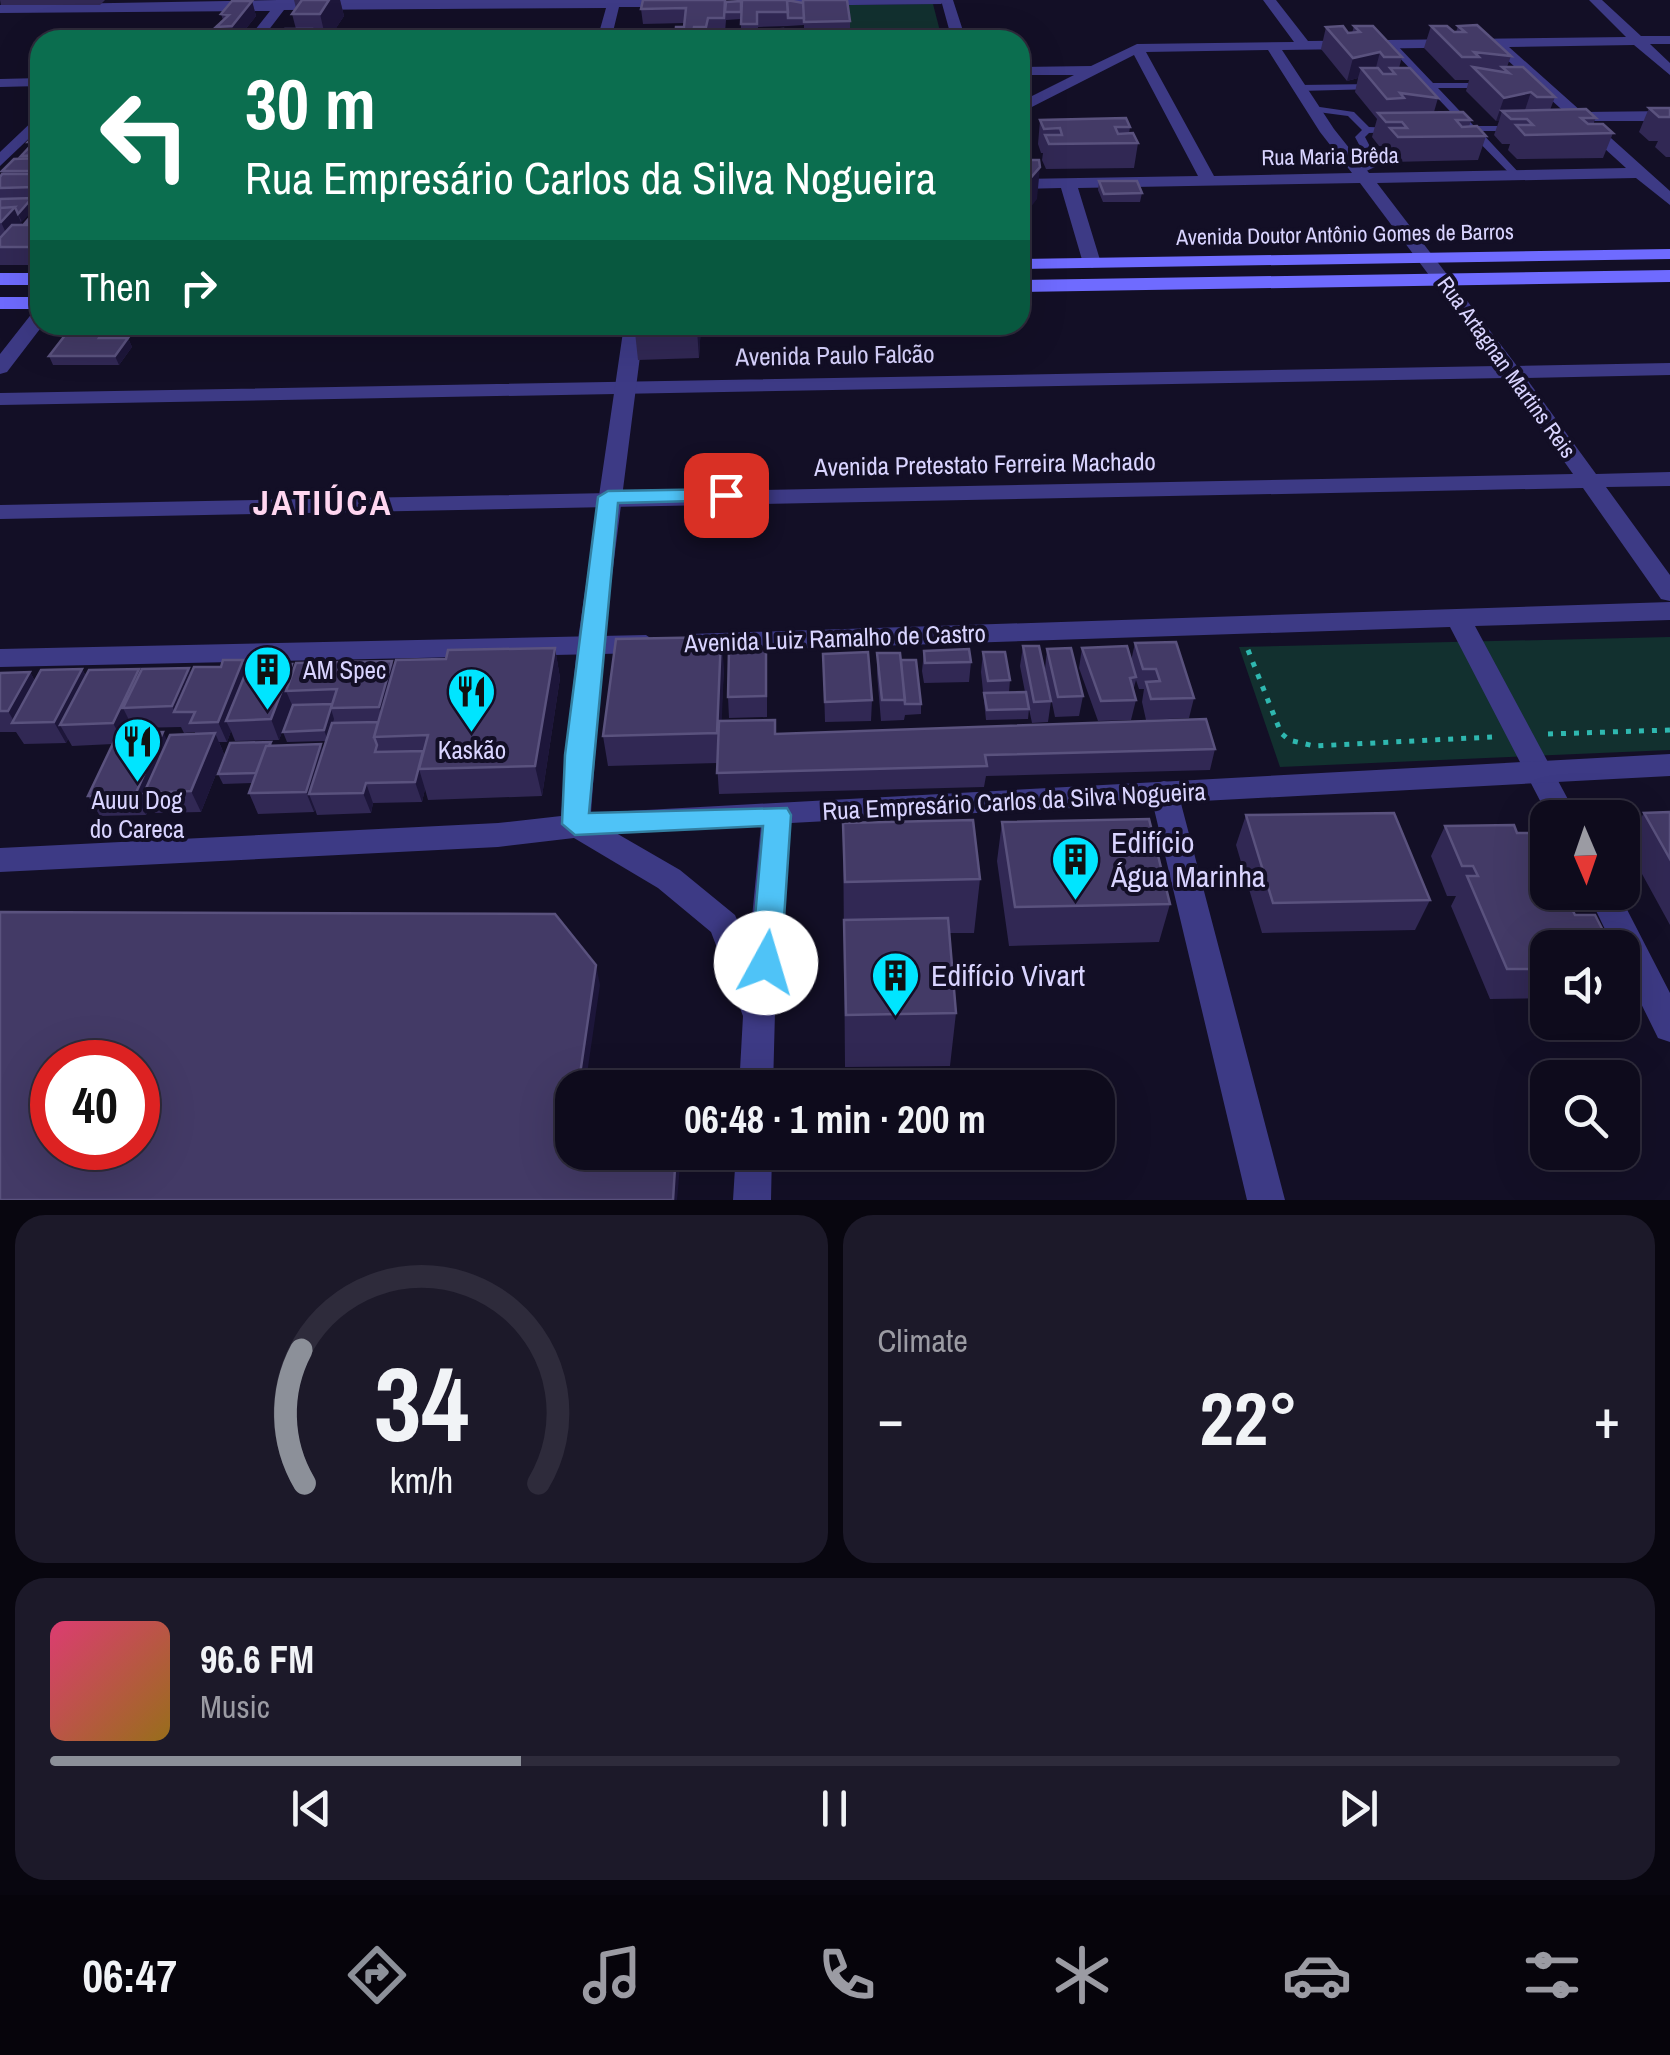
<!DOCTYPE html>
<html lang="en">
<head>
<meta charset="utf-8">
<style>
	:root { --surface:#0e0b1c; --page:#1c1929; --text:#f1f3f6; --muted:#9b9ba3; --line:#2e2b3b; --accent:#8c9099 }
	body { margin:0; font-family:"Archivo Narrow",sans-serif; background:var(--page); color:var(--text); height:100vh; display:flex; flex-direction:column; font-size:38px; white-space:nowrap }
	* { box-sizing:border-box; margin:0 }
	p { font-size:32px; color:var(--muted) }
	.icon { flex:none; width:55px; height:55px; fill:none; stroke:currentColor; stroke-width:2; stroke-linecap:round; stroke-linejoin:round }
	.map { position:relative; height:1200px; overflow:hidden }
	.drawer { display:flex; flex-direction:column; gap:15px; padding:15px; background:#08060f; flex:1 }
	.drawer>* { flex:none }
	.hud { position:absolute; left:30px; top:30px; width:1000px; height:305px; border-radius:30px; box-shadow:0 10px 40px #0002,0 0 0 2px var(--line); background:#0b6e4f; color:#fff; overflow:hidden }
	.needle { width:65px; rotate:178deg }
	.buttons { position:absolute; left:1530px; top:800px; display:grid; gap:20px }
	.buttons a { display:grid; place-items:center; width:110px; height:110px; border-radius:20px; background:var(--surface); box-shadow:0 10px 40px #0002,0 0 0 2px var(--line); font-size:50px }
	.speed { position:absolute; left:30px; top:1040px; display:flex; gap:20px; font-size:50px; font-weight:700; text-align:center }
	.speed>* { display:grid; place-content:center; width:130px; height:130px; border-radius:50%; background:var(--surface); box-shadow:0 10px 40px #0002,0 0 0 2px var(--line); line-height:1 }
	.speed .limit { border:15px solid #d22; background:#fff; color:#111 }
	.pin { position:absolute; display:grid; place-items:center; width:85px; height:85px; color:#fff; margin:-42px; border-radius:20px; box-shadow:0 5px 15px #0006 }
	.me { position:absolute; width:110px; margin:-55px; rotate:6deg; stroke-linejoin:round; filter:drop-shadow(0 0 8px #0008) }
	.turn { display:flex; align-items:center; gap:35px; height:210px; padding:0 50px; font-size:45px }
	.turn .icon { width:130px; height:130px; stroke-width:2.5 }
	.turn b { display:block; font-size:70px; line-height:85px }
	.then { display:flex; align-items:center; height:95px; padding:0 50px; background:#0003; gap:20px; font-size:38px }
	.big { font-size:75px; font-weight:800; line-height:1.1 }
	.drawer .widget { flex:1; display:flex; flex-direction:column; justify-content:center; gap:15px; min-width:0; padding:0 35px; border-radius:30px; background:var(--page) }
	.drawer .dial { align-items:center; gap:0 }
	.dial svg { height:260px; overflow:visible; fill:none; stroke:var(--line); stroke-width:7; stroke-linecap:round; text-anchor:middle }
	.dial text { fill:var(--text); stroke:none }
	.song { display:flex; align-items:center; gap:30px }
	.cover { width:120px; height:120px; border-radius:15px; background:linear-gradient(135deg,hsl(340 70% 55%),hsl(40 70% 35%)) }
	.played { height:10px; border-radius:5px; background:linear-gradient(90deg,var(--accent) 30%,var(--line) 30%) }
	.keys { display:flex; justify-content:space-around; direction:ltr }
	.heat { display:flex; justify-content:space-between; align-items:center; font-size:55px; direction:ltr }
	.drawer .tiles { flex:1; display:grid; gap:15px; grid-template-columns:1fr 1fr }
	.widget:last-child { grid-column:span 2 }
	.trip { position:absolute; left:555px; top:1070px; width:560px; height:100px; border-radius:30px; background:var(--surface); box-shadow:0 10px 40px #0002,0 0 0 2px var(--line); font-weight:800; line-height:100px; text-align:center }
	.tab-bar { display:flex; height:160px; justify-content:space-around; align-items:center; background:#06040b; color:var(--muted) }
	.tab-bar .icon { width:70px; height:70px }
	.tab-bar .on { color:var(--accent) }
	.tab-bar b { font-size:45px; color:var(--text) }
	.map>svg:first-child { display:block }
	.green { fill:#12302f }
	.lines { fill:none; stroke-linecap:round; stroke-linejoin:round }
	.path { stroke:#2fb8b0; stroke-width:5; stroke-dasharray:5 8; stroke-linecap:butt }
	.service { fill:#3d3a85; fill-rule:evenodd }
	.minor { fill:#3d3a85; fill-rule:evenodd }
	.tertiary { fill:#3d3a85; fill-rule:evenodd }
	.secondary { fill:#6f6bff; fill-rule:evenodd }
	.wall { fill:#312854; fill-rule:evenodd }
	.shaded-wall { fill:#1d163a }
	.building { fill:#433a66; stroke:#5a527e; stroke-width:2.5; fill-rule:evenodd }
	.route { fill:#4fc3f7; stroke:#337fa1; stroke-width:2.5 }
	.labels { text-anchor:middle; stroke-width:8; stroke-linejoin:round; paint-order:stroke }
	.far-street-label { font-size:22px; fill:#d9d4ff; stroke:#130f26 }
	.street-label { font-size:25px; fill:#d9d4ff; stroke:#130f26 }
	.poi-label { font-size:25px; fill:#d9d4ff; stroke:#130f26 }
	.near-poi-label { font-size:30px; fill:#d9d4ff; stroke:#130f26; text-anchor:start }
	.district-label { font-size:35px; font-weight:bold; letter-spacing:2.5px; fill:#ffd6f0; stroke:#130f26 }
</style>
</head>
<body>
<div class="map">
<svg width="1670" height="1200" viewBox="0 0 1670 1200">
	<rect width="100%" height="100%" fill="#130f26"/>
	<!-- green -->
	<path class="green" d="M933,4L941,35L850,36L846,5Z
		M1670,637V750L1280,767L1239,647Z"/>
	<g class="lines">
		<!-- path -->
		<path class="path" d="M1248,650L1281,733L1289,740L1314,746L1492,737
			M1548,734L1670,730"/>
		<!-- service -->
		<path class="service" d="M1388,42H1394L1433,83H1487L1488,85L1484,88H1438L1474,126H1519L1521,128L1516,131H1480L1520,174V178H1514L1469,132L1456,131V127L1464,126L1428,88H1404V84L1424,83L1388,46Z
			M1374,84L1378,87L1377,89L1299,91L1295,88L1299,85Z
			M1313,106L1354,112L1369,127L1394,128V132L1369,133L1365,137L1379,164L1377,166L1360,174H1354V170L1369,163L1355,137L1362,130L1348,116L1310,111V107Z"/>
		<!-- minor -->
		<path class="minor" d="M941,0H953L966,40H952Z
			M1263,0H1276L1308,41L1626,37L1589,0H1602L1641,36H1670V44H1650L1670,63V75L1634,45L1509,47L1582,112L1670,111V121H1592L1670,191V205L1636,178L1377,183L1517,366L1670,363V375L1526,378L1596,474L1670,472V486L1606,487L1670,575V601L1661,599L1583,488L0,519V505L1573,474L1505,378L0,405V393L1497,366L1360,183L1078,188L1101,263L1092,268L1083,263L1061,188L1020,189V179L1198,176L1134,55L1020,113V102L1074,75H1020V67L1091,66L1137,44L1294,42ZM1493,47L1626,168L1369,173L1334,129L1282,50ZM1268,50L1320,132L1352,173L1214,176L1146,52Z
			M40,78V86L0,87V79Z
			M40,114V128L0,166V152Z
			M1670,602V620L1475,626L1578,818H1549L1450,627L691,652L678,643L691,634Z
			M646,635L659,644L646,653L0,667V649Z
			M1164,781L1174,784L1178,792L1285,1200H1247L1150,792L1154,784Z
			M1587,892H1618L1670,993V1042L1658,1038L1622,965V948H1614Z"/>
		<!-- tertiary -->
		<path class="tertiary" d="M278,0H679L681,3L675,7H619L611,40H597L606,8L284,10L261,40H247L270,11L0,13V5Z
			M760,0H947L941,4L765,6Z
			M40,310L43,325L7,372L0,374V354L33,312Z
			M624,325H644L603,646L591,813L1670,754V776L791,823L775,1012L773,1088H739L743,1016L711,932L658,888L574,838L498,847L0,872V848L498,823L561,816L577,646ZM761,825L749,948L735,915L680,870L616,833Z
			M736,1152H772L771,1200H733Z"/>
		<!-- secondary -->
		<path class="secondary" d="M1670,249V259L1020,269V259Z
			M1670,270V282L1020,292V280Z
			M0,273H40V285H0Z
			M0,297H40V309H0Z"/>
	</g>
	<!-- wall -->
	<path class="wall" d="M0,0H105L100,5H1Z
		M294,0H340L344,16L328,40H276L296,29L292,14L296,8Z
		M252,1L256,16L237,40H220L216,27L223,20L221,14Z
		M726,3L850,21V36L804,37V25L788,26L758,27V30L783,40L741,39V19L726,20L725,32L728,31L675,36L684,27V23L643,24L641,9Z
		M1354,26L1402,57L1399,68L1438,98L1434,112L1471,120L1469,127L1486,136L1478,160L1391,162L1383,152L1385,146H1379L1372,137L1377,119L1355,92L1358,78L1347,81L1321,49L1326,27L1348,33H1352Z
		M1431,26L1454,32H1456L1458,26L1511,56L1507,67L1555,97L1550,110L1596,118L1593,124L1613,133L1603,158L1517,159L1508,150L1510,144H1502L1494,135L1499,121H1496L1466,91L1469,80H1455L1424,48Z
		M1649,108H1670V157H1666L1655,147L1658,141H1649L1639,132Z
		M1040,120L1130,127L1129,134L1138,143L1134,168L1046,169L1042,160L1043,153H1041L1038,144Z
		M40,130V204H34L36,207L21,222L22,225H26L25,223L40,208V265H0V177L3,174L2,171L22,158L21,156L30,147L28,142Z
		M1099,181L1142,193L1140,202H1103L1098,190Z
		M73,325H119L110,338H128L132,347L119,365H53L49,356Z
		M701,325L699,358L638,360L635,332Z
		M1135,643L1194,698L1189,718L1146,720L1142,702L1144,689H1139L1136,680L1133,691L1136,700L1131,720L1098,721L1079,668L1082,648L1131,661Z
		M1023,646L1051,701L1048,722L1032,723L1029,709L1028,719L986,720L981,672L983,652L1010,680L1009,692H1025L1020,666Z
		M555,648L560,678L542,796L428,800L425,789L422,802L373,803L371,813L317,815L315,809L314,812L258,814L249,793L252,783L223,784L218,774L271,742L272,746L324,750L327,741L287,742L283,732L292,705L279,740L235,741L231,731L227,742H219L224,754L201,812L155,813L150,805L146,815L100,816L88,796L113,744L72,746L68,739L66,743L24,744L16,732H0V673L30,672L35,681L82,669L86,676L189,668L191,674L247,670L292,664L294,669L392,661L394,667L446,659ZM132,726L134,728L181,727L184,733L195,732V734L167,741L129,733Z
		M1047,649L1083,696L1079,716L1055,717L1045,669Z
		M924,651L971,662L969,682L924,683L922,671Z
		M877,653L901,660L921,704V714L905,715L904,720L881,721L877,674Z
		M823,654L872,700L871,721L825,722Z
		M724,667L721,721L775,734L1215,749L1210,770L986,776L984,787L719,794L717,763L608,766L603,736Z
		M767,670V717L729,718L728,697Z
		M1670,812V925L1625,843L1644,813Z
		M1246,815L1430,900L1415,930L1262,933L1236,845Z
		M1002,822L1170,904L1159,942L1009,946L997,861Z
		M843,823L980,879L974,933H949L956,1013L950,1066L845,1067Z
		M1445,826L1548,892H1568L1548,948V998L1490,999L1451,906L1456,896H1447L1431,856Z"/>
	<!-- shaded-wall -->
	<path class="shaded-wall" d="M329,0H340L344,16L328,40H326L320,14Z
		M252,1L256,16L237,40H236L232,26Z
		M311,29L314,40H303Z
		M1380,52L1374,75L1361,68L1358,78L1347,81L1353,58Z
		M1531,92L1523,116L1502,111L1499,121H1496L1504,98Z
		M1040,167L1037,199L1024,216H1020V183Z
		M40,180V202L34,187Z
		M32,198L36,207L22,222L18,214Z
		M15,207L22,225L9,240L1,222Z
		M108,325H119L103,347L99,338Z
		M697,325H701L699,358L697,330Z
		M128,338L132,347L119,365L115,356Z
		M721,637L724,667L720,763L717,733Z
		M555,648L560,678L542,796L535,766Z
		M243,660L251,680L226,721L231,731L227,742L218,722Z
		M392,661L398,681L383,722L379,707Z
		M292,664L299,684L286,691L292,705L279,740L271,719Z
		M189,668L198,688L175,712L172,706Z
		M82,669L93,690L60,725L68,739L66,743L54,722Z
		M139,669L149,689L123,708L132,726L124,744L113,723Z
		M30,672L41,693L15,723L8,711Z
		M331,709L334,719L328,741L324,730Z
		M163,732L173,752L144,793L150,805L146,815L135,795Z
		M215,733L224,754L201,812L191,791Z
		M321,744L329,765L309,794L315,809L314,812L306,792Z
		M419,769L425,789L422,802L415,782Z
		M366,783L373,803L371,813L363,793Z
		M596,965L600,985L585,1088H578Z
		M676,1152H678L680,1166L677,1200H673Z"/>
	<!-- building -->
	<path class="building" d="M302,0H329L320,14H292Z
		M643,0H725L724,18H708L706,27H694L692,40H637L638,37L675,36L676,27H684L686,8L641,9Z
		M742,0H787L788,12H757V24H741Z
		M787,0L803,3L804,18H788Z
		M803,0H847L850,21L804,22Z
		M232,1H252L232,26L216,27L229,15L221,14Z
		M741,1V12H725L726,2Z
		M1477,25L1511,56L1474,52L1479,57H1462L1431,26H1447L1454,32H1465L1458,26Z
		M1343,26L1348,33L1360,32L1354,26H1373L1402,57H1384L1380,52L1353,58L1326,27Z
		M285,29H311L303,40H276Z
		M783,29V40H746V31Z
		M728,31L727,40H708L709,32Z
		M694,34H706V40H694Z
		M1473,67L1509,73L1502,67H1523L1555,97H1537L1531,92L1504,98Z
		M1361,68H1378L1383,74H1395L1390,68H1410L1438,98L1400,93L1404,98L1387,99Z
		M1649,108H1670V117H1659Z
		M1586,109L1596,118H1581L1588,124H1603L1613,133L1525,135L1516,125H1533L1527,119H1511L1502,111Z
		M1463,112L1471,120H1456L1462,127L1477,126L1486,136L1398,137L1390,128H1407L1402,122H1386L1378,113Z
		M1126,118L1130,127H1115L1118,134L1133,133L1138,143L1049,144L1045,135H1062L1060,128L1044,129L1040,120Z
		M40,130V155L21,156L34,142H28Z
		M40,158V171H2L14,159Z
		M1020,160H1039L1040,167L1027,182L1020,183Z
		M2,174H40V180L34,187L0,188V177Z
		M1099,181H1137L1142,193L1104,194Z
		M32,198L18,214L15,207L0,208V199Z
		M15,207L1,222H0V208Z
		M38,208H40V222L25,223Z
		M12,225H40V247H0V238Z
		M73,325H108L99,338H128L115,356H49Z
		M636,325H697V330L635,332Z
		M721,637L717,733L603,736L616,639Z
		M1176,642L1194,698L1151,699L1146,682L1160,681L1156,669H1143L1135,643Z
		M1023,646H1039L1051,701L1034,702Z
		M1127,646L1136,677L1130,678L1136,700L1101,701L1082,648Z
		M555,648L535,766L419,769L428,735L374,737L396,660L446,659L448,650Z
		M1071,648L1083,696L1058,697L1047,649Z
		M766,649V696L728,697L729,650Z
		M969,649L971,662L925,663L924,651Z
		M868,652L872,700L825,702L823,654Z
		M983,652H1005L1010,680L988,681Z
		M877,653H900L905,700H882Z
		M223,660H243L218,722L190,723L195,712H174L194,667H221Z
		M901,660H916L921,704H905Z
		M392,661L379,707L331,708L337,689L286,691L296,663Z
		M292,664L271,719L226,721L249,665Z
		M189,668L172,706L123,708L142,669Z
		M82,669L54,722L12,723L41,670Z
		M139,669L113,723L60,725L89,670Z
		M30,672L8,711H0V673Z
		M1026,692L1029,709L987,710L984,693Z
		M332,704L324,730L283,732L293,705Z
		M1206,719L1215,749L985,755L987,766L717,773L719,721L775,720V734Z
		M378,722L374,737L377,745L375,752L423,751L415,782L366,783L363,793L309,794L332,723Z
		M163,732L135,795L88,796L118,733Z
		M215,733L191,791L144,793L170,735Z
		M271,742L269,746H266L256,773L218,774L230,743Z
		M321,744L306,792L249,793L266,746Z
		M1670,812V859L1644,813Z
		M1394,813L1430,900L1273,903L1246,815Z
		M1149,819L1170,904L1015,907L1002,822Z
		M973,820L980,879L845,882L843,823Z
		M1514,825L1517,833H1548V892H1564L1575,915H1595L1612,948H1548V969H1507L1467,876H1478L1473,866H1462L1445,826Z
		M0,912L555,914L596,965L578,1088H572V1124L569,1148L572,1147V1152H676L673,1200H0ZM52,1062H138V1148H52Z
		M948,918L956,1013L846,1015L844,920Z"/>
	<!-- route -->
	<path class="route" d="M726,489L733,491V500L618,503L589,813L787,808L791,815L781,963L776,972L766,976L756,972L751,963L763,826L575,835L562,824L565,755L598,497L608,491Z"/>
	<!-- icons -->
	<defs>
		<symbol id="building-pin" viewBox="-11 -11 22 30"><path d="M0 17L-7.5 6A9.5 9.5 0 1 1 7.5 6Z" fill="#00e5ff" stroke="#130f26"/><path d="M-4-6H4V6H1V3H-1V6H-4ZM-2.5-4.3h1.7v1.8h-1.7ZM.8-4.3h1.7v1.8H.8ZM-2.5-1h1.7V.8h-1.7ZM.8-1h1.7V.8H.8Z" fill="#111"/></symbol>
		<symbol id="restaurant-pin" viewBox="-11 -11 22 30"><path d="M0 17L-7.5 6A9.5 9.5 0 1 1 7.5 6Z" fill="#00e5ff" stroke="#130f26"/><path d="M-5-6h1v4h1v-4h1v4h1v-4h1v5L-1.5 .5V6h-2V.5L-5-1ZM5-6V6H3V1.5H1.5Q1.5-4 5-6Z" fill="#111"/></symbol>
	</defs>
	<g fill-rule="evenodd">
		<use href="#building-pin" x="240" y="642" width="55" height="75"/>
		<use href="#restaurant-pin" x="444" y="664" width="55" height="75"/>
		<use href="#restaurant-pin" x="110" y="714" width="55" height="75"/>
		<use href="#building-pin" x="1048" y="832" width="55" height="75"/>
		<use href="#building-pin" x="868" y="948" width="55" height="75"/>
	</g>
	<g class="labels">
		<!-- far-street labels -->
		<g class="far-street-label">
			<text transform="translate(1330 156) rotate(-1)" y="8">Rua Maria Brêda</text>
			<text transform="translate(1345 234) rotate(-1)" y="8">Avenida Doutor Antônio Gomes de Barros</text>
			<text transform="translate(1507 367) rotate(54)" y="8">Rua Artagnan Martins Reis</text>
		</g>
		<!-- street labels -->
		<g class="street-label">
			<text transform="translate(835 355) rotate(-1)" y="9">Avenida Paulo Falcão</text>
			<text transform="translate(985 464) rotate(-1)" y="9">Avenida Pretestato Ferreira Machado</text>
			<text transform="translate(835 638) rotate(-2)" y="9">Avenida Luiz Ramalho de Castro</text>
			<text transform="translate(1014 801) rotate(-3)" y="9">Rua Empresário Carlos da Silva Nogueira</text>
		</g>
		<!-- poi labels -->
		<g class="poi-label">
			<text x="303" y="679" text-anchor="start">AM Spec</text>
			<text x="472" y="759">Kaskão</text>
			<text x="137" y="809">Auuu Dog<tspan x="137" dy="29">do Careca</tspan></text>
		</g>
		<!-- near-poi labels -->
		<g class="near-poi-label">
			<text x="1111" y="853">Edifício<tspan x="1111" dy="34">Água Marinha</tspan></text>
			<text x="931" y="986">Edifício Vivart</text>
		</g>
		<!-- district labels -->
		<g class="district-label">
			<text x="323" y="515">JATIÚCA</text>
		</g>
	</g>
</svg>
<div class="buttons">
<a><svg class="needle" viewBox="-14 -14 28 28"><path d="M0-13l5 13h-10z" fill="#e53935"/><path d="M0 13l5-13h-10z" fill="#9b9ba3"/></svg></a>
<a><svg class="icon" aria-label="sound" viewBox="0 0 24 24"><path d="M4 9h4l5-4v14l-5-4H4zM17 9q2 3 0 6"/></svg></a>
<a><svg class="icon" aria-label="search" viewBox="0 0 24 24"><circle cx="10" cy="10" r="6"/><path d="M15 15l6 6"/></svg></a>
</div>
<div class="speed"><div class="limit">40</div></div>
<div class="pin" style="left:726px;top:495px;background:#d93025"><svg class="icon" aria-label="arrive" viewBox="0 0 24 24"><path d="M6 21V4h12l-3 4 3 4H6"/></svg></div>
<svg class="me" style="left:766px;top:963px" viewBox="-20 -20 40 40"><circle r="19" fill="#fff"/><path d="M0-13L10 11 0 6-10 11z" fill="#4fc3f7"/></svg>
<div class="trip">06:48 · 1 min · 200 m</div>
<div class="hud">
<div class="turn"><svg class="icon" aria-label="left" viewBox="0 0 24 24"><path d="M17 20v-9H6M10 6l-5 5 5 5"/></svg><div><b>30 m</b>Rua Empresário Carlos da Silva Nogueira</div></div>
<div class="then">Then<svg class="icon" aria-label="right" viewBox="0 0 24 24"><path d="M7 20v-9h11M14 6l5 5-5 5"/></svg></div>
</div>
</div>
<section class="drawer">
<div class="tiles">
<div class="widget dial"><svg viewBox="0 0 100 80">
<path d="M14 69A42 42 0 1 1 86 69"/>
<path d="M14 69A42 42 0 0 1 13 28" stroke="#8c9099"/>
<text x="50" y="56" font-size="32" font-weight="700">34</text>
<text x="50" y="72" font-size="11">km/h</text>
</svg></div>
<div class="widget"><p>Climate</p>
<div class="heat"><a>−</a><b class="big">22°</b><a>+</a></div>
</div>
<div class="widget">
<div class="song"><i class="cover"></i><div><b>96.6 FM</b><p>Music</p></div></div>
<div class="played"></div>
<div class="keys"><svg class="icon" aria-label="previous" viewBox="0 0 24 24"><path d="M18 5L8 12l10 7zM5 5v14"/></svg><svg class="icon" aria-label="pause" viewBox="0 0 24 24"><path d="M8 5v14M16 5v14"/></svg><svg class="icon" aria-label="next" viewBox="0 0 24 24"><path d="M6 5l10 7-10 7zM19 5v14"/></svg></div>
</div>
</div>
</section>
<nav class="tab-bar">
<b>06:47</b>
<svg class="icon on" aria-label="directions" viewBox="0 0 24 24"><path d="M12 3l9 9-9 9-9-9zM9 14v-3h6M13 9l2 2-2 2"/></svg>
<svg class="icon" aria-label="music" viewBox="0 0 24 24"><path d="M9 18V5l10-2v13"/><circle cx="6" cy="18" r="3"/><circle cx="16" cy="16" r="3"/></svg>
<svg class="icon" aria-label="phone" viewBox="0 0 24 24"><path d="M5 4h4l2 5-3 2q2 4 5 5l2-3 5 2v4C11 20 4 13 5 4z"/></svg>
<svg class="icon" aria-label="climate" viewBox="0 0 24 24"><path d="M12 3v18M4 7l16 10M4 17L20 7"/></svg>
<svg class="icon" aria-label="car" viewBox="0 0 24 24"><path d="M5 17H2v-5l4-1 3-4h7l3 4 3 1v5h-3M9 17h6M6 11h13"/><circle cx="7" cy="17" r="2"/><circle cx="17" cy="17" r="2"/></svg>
<svg class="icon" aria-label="filters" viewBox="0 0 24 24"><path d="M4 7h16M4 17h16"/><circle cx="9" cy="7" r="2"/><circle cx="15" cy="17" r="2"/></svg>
</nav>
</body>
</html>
